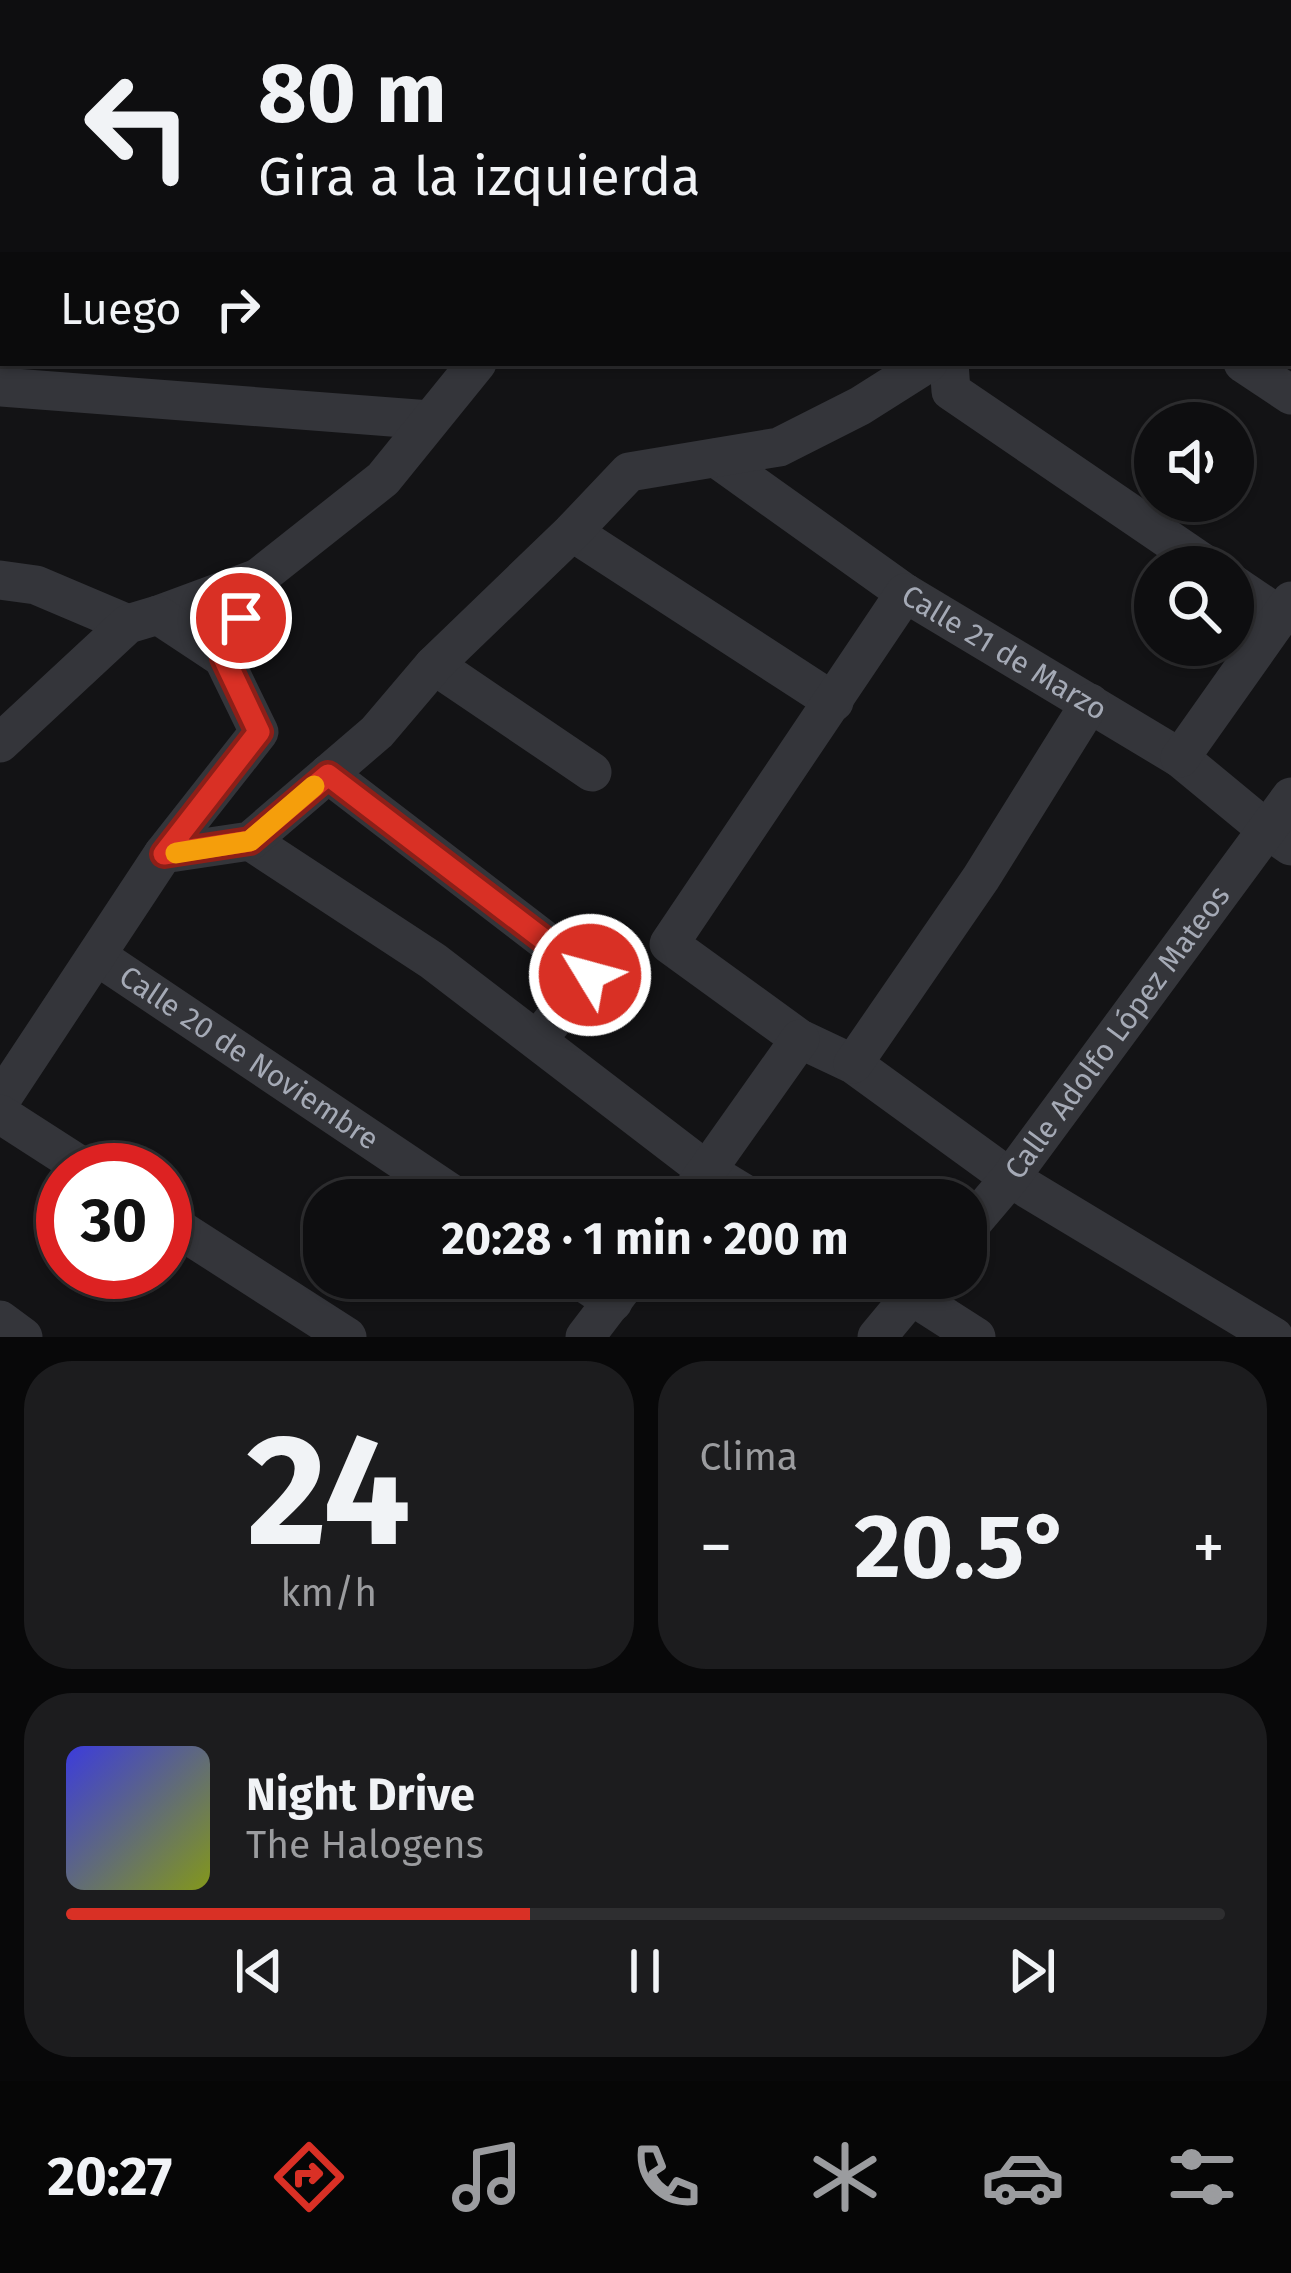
<!DOCTYPE html>
<html lang="es">
<head>
<meta charset="utf-8">
<style>
	:root { --surface:#0e0e10; --page:#1c1c1e; --text:#f1f3f6; --muted:#9b9c9f; --line:#2e2e30; --accent:#d93025 }
	body { margin:0; font-family:"Fira Sans",sans-serif; background:var(--page); color:var(--text); height:100vh; display:flex; flex-direction:column; font-size:45px; white-space:nowrap }
	* { box-sizing:border-box; margin:0 }
	p { font-size:39px; color:var(--muted) }
	.icon { flex:none; width:66px; height:66px; fill:none; stroke:currentColor; stroke-width:2; stroke-linecap:round; stroke-linejoin:round }
	.map { position:relative; height:1337px; overflow:hidden }
	.side { display:flex; flex-direction:column; gap:24px; padding:24px; background:#080809; flex:1 }
	.side>* { flex:none }
	.banner { position:absolute; left:0px; top:0px; width:1293px; height:366px; box-shadow:0 3px 9px #0004,0 0 0 3px var(--line); background:#0e0e10; color:var(--text); overflow:hidden }
	.tools { position:absolute; left:1134px; top:402px; display:grid; gap:24px }
	.tools a { display:grid; place-items:center; width:120px; height:120px; border-radius:50%; background:var(--surface); box-shadow:0 3px 9px #0004,0 0 0 3px var(--line); font-size:60px }
	.speed { position:absolute; left:36px; top:1143px; display:flex; gap:24px; font-size:60px; font-weight:700; text-align:center }
	.speed>* { display:grid; place-content:center; width:156px; height:156px; border-radius:50%; background:var(--surface); box-shadow:0 3px 9px #0004,0 0 0 3px var(--line); line-height:1 }
	.speed .limit { border:18px solid #d22; background:#fff; color:#111 }
	.pin { position:absolute; display:grid; place-items:center; width:102px; height:102px; color:#fff; margin:-51px; border:6px solid #fff; border-radius:50%; box-shadow:0 3px 12px #0007 }
	.me { position:absolute; width:132px; margin:-66px; rotate:307deg; stroke-linejoin:round; filter:drop-shadow(0 0 9px #0008) }
	.turn { display:flex; align-items:center; gap:42px; height:252px; padding:0 60px; font-size:54px }
	.turn .icon { width:156px; height:156px; stroke-width:2.5 }
	.turn b { display:block; font-size:84px; line-height:102px }
	.then { display:flex; align-items:center; height:114px; padding:0 60px; background:#0003; gap:24px; font-size:45px }
	.big { font-size:90px; font-weight:700; line-height:1.1 }
	.side .tile { flex:1; display:flex; flex-direction:column; justify-content:center; gap:18px; min-width:0; padding:0 42px; border-radius:48px; background:var(--page) }
	.side .dial { align-items:center; gap:0 }
	.dial b { font-size:156px; line-height:1 }
	.song { display:flex; align-items:center; gap:36px }
	.cover { width:144px; height:144px; border-radius:18px; background:linear-gradient(135deg,hsl(240 70% 55%),hsl(70 70% 35%)) }
	.played { height:12px; border-radius:6px; background:linear-gradient(90deg,var(--accent) 40%,var(--line) 40%) }
	.keys { display:flex; justify-content:space-around; direction:ltr }
	.heat { display:flex; justify-content:space-between; align-items:center; font-size:66px; direction:ltr }
	.side .tiles { flex:1; display:grid; gap:24px; grid-template-columns:1fr 1fr }
	.tile:last-child { grid-column:span 2 }
	.trip { position:absolute; left:303px; top:1179px; width:684px; height:120px; border-radius:48px; background:var(--surface); box-shadow:0 3px 9px #0004,0 0 0 3px var(--line); font-weight:700; line-height:120px; text-align:center }
	.tab-bar { display:flex; height:192px; justify-content:space-around; align-items:center; background:#060606; color:var(--muted) }
	.tab-bar .icon { width:84px; height:84px }
	.tab-bar .active { color:var(--accent) }
	.tab-bar b { font-size:54px; color:var(--text) }
	.map>svg:first-child { display:block }
	.lines { fill:none; stroke-linecap:round; stroke-linejoin:round }
	.minor { stroke:#34353a; stroke-width:39 }
	.route-casing { stroke:#8d1f18; stroke-width:30 }
	.route { stroke:#d93025; stroke-width:21 }
	.slow { stroke:#f59e0b; stroke-width:21 }
	.labels { text-anchor:middle; stroke-width:12; stroke-linejoin:round; paint-order:stroke }
	.street-label { font-size:30px; fill:#a5aab6; stroke:#0e0e10 }
</style>
</head>
<body>
<div class="map">
<svg width="1291" height="1337" viewBox="0 0 1291 1337">
	<rect width="100%" height="100%" fill="#131315"/>
	<g class="lines">
		<!-- minor -->
		<g class="minor">
			<path d="M759,0L760,3"/>
			<path d="M560,3V0"/>
			<path d="M1290,106L1291,105"/>
			<path d="M0,208H3"/>
			<path d="M949,363L951,391L1209,567"/>
			<path d="M1243,363L1291,395"/>
			<path d="M0,387L430,420"/>
			<path id="s1" d="M716,458L905,593L1180,758L1266,829L1291,846"/>
			<path d="M572,532L834,702"/>
			<path d="M0,580L36,585L128,624"/>
			<path d="M1233,584L1280,616"/>
			<path d="M905,593L669,944L800,1039L853,1064L1010,1178L1274,1337"/>
			<path d="M158,615L258,578"/>
			<path d="M434,665L592,772"/>
			<path d="M0,743L128,624L158,615L223,658"/>
			<path d="M1180,758L1291,601"/>
			<path d="M328,774L590,975L537,1040"/>
			<path d="M250,841L433,961L707,1171L755,1200"/>
			<path d="M163,854L250,841L377,732L434,665L572,532L629,472L779,447L860,406L928,363"/>
			<path id="s2" d="M97,956L461,1200"/>
			<path d="M853,1064L981,878L1090,703"/>
			<path d="M0,1101L163,854L259,732L223,658L258,578L383,479L477,363"/>
			<path d="M0,1114L87,1170"/>
			<path d="M686,1200L800,1039"/>
			<path d="M165,1220L347,1337"/>
			<path id="s3" d="M966,1230L1010,1178L1291,797"/>
			<path d="M577,1278L613,1302"/>
			<path d="M884,1278L976,1337"/>
			<path d="M0,1320L23,1337"/>
			<path d="M585,1337L630,1278"/>
			<path d="M877,1337L926,1278"/>
		</g>
	</g>
	<g class="lines">
		<defs>
			<path id="route" d="M241,618L224,658L259,732L164,854L250,841L328,775L590,975"/>
		</defs>
		<!-- route casing -->
		<use href="#route" class="route-casing"/>
		<!-- route -->
		<use href="#route" class="route"/>
		<!-- slow -->
		<path class="slow" d="M176,853L250,841L314,786"/>
	</g>
	<g class="labels">
		<!-- street labels -->
		<g class="street-label">
			<text dy="10" stroke="none"><textPath href="#s1" startOffset="348">Calle 21 de Marzo</textPath></text>
			<text dy="10" stroke="none"><textPath href="#s3" startOffset="249">Calle Adolfo López Mateos</textPath></text>
			<text dy="10" stroke="none"><textPath href="#s2" startOffset="183">Calle 20 de Noviembre</textPath></text>
		</g>
	</g>
</svg>
<div class="tools">
<a><svg class="icon" aria-label="sound" viewBox="0 0 24 24"><path d="M4 9h4l5-4v14l-5-4H4zM17 9q2 3 0 6"/></svg></a>
<a><svg class="icon" aria-label="search" viewBox="0 0 24 24"><circle cx="10" cy="10" r="6"/><path d="M15 15l6 6"/></svg></a>
</div>
<div class="speed"><div class="limit">30</div></div>
<div class="pin" style="left:241px;top:618px;background:#d93025"><svg class="icon" aria-label="arrive" viewBox="0 0 24 24"><path d="M6 21V4h12l-3 4 3 4H6"/></svg></div>
<svg class="me" style="left:590px;top:975px" viewBox="-20 -20 40 40"><circle r="17" fill="#d93025" stroke="#fff" stroke-width="3"/><path d="M0-11L8 9 0 5-8 9z" fill="#fff"/></svg>
<div class="trip">20:28 · 1 min · 200 m</div>
<div class="banner">
<div class="turn"><svg class="icon" aria-label="left" viewBox="0 0 24 24"><path d="M17 20v-9H6M10 6l-5 5 5 5"/></svg><div><b>80 m</b>Gira a la izquierda</div></div>
<div class="then">Luego<svg class="icon" aria-label="right" viewBox="0 0 24 24"><path d="M7 20v-9h11M14 6l5 5-5 5"/></svg></div>
</div>
</div>
<section class="side">
<div class="tiles">
<div class="tile dial"><b>24</b><p>km/h</p></div>
<div class="tile"><p>Clima</p>
<div class="heat"><a>−</a><b class="big">20.5°</b><a>+</a></div>
</div>
<div class="tile">
<div class="song"><i class="cover"></i><div><b>Night Drive</b><p>The Halogens</p></div></div>
<div class="played"></div>
<div class="keys"><svg class="icon" aria-label="previous" viewBox="0 0 24 24"><path d="M18 5L8 12l10 7zM5 5v14"/></svg><svg class="icon" aria-label="pause" viewBox="0 0 24 24"><path d="M8 5v14M16 5v14"/></svg><svg class="icon" aria-label="next" viewBox="0 0 24 24"><path d="M6 5l10 7-10 7zM19 5v14"/></svg></div>
</div>
</div>
</section>
<nav class="tab-bar">
<b>20:27</b>
<svg class="icon active" aria-label="directions" viewBox="0 0 24 24"><path d="M12 3l9 9-9 9-9-9zM9 14v-3h6M13 9l2 2-2 2"/></svg>
<svg class="icon" aria-label="music" viewBox="0 0 24 24"><path d="M9 18V5l10-2v13"/><circle cx="6" cy="18" r="3"/><circle cx="16" cy="16" r="3"/></svg>
<svg class="icon" aria-label="phone" viewBox="0 0 24 24"><path d="M5 4h4l2 5-3 2q2 4 5 5l2-3 5 2v4C11 20 4 13 5 4z"/></svg>
<svg class="icon" aria-label="climate" viewBox="0 0 24 24"><path d="M12 3v18M4 7l16 10M4 17L20 7"/></svg>
<svg class="icon" aria-label="car" viewBox="0 0 24 24"><path d="M5 17H2v-5l4-1 3-4h7l3 4 3 1v5h-3M9 17h6M6 11h13"/><circle cx="7" cy="17" r="2"/><circle cx="17" cy="17" r="2"/></svg>
<svg class="icon" aria-label="filters" viewBox="0 0 24 24"><path d="M4 7h16M4 17h16"/><circle cx="9" cy="7" r="2"/><circle cx="15" cy="17" r="2"/></svg>
</nav>
</body>
</html>
